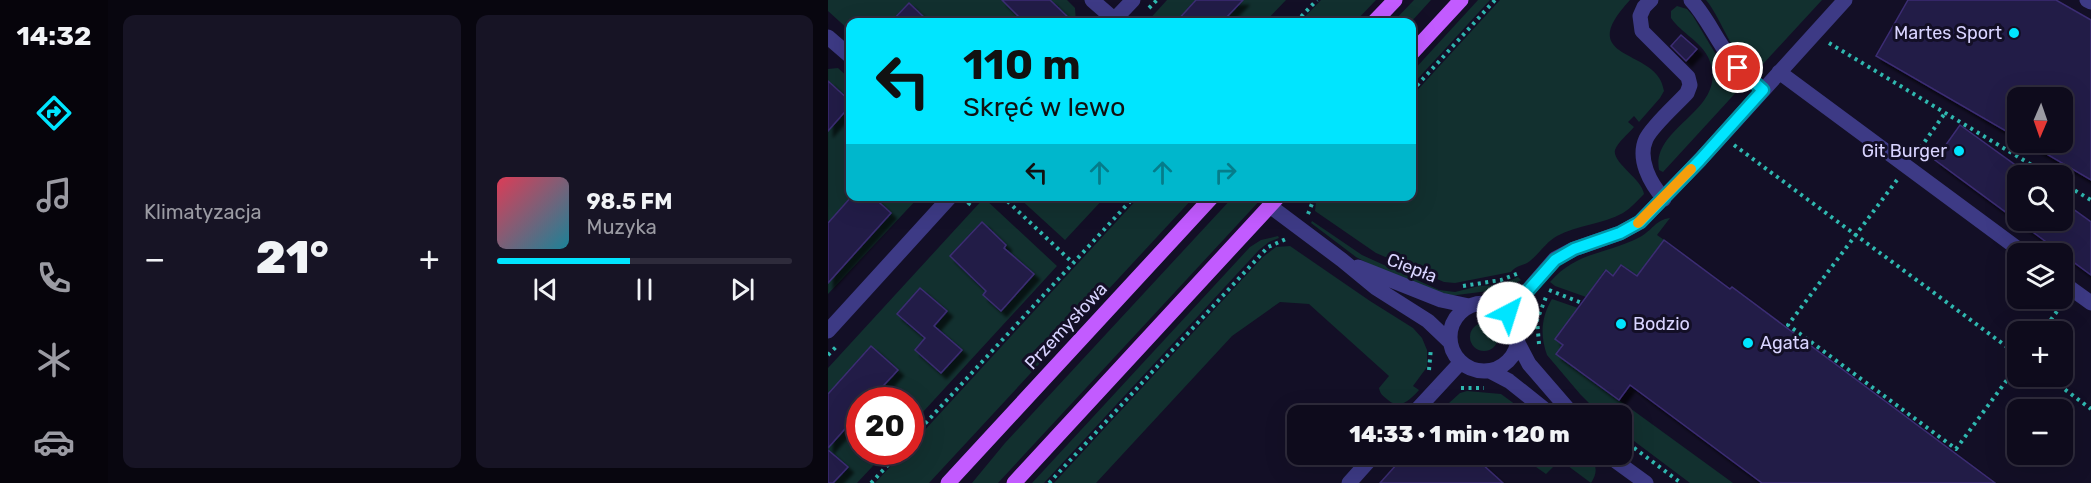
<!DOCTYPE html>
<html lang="pl">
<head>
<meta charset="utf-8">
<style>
	:root { --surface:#0e0b1c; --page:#171425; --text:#f1f3f6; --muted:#9b9ba3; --line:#2e2b3b; --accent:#00e5ff }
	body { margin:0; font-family:Rubik,sans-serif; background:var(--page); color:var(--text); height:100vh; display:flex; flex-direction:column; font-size:22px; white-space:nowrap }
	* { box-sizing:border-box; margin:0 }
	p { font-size:20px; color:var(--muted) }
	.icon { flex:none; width:33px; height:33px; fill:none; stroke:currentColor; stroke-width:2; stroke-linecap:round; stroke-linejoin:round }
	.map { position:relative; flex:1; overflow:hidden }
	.details { display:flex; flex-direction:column; gap:15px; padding:15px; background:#08060f; width:720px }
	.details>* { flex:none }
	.banner { position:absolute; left:18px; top:18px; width:570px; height:183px; border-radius:12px; box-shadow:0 6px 24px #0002,0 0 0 2px var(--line); background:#00e5ff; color:#111; overflow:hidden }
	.needle { width:39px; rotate:182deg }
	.fabs { position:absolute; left:1179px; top:87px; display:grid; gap:12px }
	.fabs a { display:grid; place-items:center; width:66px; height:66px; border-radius:12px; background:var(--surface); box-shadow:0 6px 24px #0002,0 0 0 2px var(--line); font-size:30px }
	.speed { position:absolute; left:18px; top:387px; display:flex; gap:12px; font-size:30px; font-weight:700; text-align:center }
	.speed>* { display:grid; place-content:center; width:78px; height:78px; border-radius:50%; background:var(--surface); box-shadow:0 6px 24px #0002,0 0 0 2px var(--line); line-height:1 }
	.speed .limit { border:9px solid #d22; background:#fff; color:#111 }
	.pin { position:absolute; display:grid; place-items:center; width:51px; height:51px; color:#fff; margin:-26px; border:3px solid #fff; border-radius:50%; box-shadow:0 2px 6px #0007 }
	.me { position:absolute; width:66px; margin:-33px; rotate:40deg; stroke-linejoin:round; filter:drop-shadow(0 0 4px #0008) }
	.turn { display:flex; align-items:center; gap:21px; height:126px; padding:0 18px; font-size:27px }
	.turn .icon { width:78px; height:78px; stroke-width:2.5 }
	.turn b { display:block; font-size:42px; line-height:51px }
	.lanes { display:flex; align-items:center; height:57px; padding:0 18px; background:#0003; justify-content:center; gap:30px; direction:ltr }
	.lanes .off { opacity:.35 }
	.big { font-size:45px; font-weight:800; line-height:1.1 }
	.details .card { flex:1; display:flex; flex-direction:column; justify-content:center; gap:9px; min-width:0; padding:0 21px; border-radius:12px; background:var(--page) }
	.song { display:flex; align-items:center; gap:18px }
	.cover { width:72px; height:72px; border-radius:9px; background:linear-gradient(135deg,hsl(350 70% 55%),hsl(190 70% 35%)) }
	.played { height:6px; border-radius:3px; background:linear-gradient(90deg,var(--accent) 45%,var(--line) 45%) }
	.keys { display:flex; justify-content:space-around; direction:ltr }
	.heat { display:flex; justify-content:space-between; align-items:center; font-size:33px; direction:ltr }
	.details .tiles { flex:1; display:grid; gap:15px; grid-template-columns:repeat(2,1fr) }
	.trip { position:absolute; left:459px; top:405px; width:345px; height:60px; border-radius:12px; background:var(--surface); box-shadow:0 6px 24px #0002,0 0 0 2px var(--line); font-weight:800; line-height:60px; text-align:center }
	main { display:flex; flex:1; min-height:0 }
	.tabs { display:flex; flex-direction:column; width:108px; justify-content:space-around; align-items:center; background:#06040b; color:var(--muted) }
	.tabs .icon { width:42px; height:42px }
	.tabs .on { color:var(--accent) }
	.tabs b { font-size:27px; color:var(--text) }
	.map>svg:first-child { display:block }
	.green { fill:#12302f }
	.building { fill:#241b47; stroke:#3b2d73; stroke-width:1.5; filter:url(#shadow) }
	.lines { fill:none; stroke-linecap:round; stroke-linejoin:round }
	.path { stroke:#2fb8b0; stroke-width:4; stroke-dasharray:3 4.5; stroke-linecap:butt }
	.minor { stroke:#3d3a85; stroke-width:15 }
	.major { stroke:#c25bff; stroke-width:15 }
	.route-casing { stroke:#0095a6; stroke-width:15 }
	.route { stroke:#00e5ff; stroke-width:10 }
	.slow { stroke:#f59e0b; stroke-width:10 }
	.poi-dot { fill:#00e5ff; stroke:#130f26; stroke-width:2 }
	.labels { text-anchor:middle; stroke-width:6; stroke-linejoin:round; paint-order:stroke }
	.poi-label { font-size:18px; fill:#d9d4ff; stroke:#130f26; text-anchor:end }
	.street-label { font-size:18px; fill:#d9d4ff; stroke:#130f26 }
</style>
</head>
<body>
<main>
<nav class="tabs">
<b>14:32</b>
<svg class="icon on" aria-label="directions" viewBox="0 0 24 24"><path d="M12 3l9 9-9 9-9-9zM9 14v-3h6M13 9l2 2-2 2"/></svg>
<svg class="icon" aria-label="music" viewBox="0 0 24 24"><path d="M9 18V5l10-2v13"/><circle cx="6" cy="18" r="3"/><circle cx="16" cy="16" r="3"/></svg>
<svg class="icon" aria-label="phone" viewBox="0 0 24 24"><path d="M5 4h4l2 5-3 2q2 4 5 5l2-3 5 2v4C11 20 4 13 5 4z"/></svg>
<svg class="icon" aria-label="climate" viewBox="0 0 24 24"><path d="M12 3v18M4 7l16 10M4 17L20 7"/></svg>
<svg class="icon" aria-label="car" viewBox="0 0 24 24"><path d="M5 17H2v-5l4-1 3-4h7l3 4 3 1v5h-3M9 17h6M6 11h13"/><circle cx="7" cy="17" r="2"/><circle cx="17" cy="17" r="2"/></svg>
</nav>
<section class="details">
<div class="tiles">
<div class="card"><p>Klimatyzacja</p>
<div class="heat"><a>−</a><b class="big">21°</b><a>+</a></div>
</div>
<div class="card">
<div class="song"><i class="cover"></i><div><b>98.5 FM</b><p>Muzyka</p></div></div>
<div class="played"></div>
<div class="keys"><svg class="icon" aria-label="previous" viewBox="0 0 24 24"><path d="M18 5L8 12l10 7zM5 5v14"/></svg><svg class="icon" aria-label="pause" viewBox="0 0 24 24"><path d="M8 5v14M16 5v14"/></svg><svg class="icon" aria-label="next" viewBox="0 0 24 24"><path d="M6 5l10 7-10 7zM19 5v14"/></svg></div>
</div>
</div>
</section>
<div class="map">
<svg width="1263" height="483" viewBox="0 0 1263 483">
	<defs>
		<filter id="shadow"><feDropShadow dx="5.5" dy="5.5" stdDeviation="1.5" flood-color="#0009"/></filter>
	</defs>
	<rect width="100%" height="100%" fill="#130f26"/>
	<!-- green -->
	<path class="green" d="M0,0H239L247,8L248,22H22V31L0,11Z
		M339,0H458L437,22H319Z
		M493,0H548L527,22H472Z
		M586,0H603L583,22H565Z
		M650,0H662L584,85V72Z
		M672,0H802C743,63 831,47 836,91L832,98L811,122L806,116L800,122L806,127C800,134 790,142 787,150C784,163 814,179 816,194C809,201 803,208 795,213C775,224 750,225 729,236C718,242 712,253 702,261C696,266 688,265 683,272L627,283L616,282L548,253L487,211L488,202L491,197L584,196V96Z
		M878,0H994L935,64C929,64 921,64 916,61C904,52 891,15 878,0Z
		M849,6L859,9L865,16L897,70L911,82L913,87L835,172L831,170C823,125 902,111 881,59C874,42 853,33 843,18V11Z
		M10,68L22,79V196L91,197L0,294V69Z
		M190,197H277L237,240Z
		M311,197H366L101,483H47L76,452H82L83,445Z
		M405,197H435L170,483H144L177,443Z
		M156,198L229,266L83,425L82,400H32V452H58L29,483H0V368Z
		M842,218L829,235L836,240L809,276L794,265L785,276L777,270L758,297L727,286L722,282C749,251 777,255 812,237C825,230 827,220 842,218Z
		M484,221L534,255L611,290L627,292L651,286L672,285L690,277L693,280L685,285L676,289L621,296L545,266L528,257L483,223Z
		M450,236L451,238L441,242L431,250L216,483H204L422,247L433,240Z
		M462,246L542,301L585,328L594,338L599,350V367L585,386L591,390C582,400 572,410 560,400C555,396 552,394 551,388L561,376L481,304L452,302L404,336L268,483H226L435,257L448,247Z
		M724,299L750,308L727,339L735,345L729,355L905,483H862L794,432V416L773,415L752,394L719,355C712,336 713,317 724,299Z
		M642 337a14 14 0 1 1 28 0a14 14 0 1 1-28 0Z
		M639,391L673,394L699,413L704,407L714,415H638L621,403L632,393Z
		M691,455H761C769,465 770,472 763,483L732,460L718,474Z"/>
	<!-- building -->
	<path class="building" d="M174,0H222L245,22H196Z
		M368,0H415L394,22H348Z
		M1080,0H1228L1263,20V180L1198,142H1234V98H1190V138L1048,56Z
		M81,3L101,22H63Z
		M853,35L869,49L858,61L843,46Z
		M0,81L22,101V106L0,131Z
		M1132,125L1190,167V220H1234V201L1263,222V275L1107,160Z
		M24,196H44L63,213L0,283V223Z
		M154,222L178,245L176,248L206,274L173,311L155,295L158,291L122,256Z
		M836,240L902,289L904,287L1167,483H934L802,385L791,400L728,354L735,345L727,339L778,270L785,276L793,265L809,276Z
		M92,288L119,311L106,326L134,350L113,373L87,350L97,338L69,314Z
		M43,346L70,370L42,400H32V412L0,448V394Z
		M0,450L20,467L5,483H0Z
		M578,454H643L675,483H552Z"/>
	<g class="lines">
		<!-- path -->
		<path class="path" d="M321,8L329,0
			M468,22L489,0
			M1001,43L1222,176
			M584,91L667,0
			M906,145L1190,355
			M1088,154L1117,113
			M1069,180L960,325L1128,449L1190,365
			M1234,183L1263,200
			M174,196L245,263
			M140,205L147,196
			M480,214L487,196
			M1213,247L1222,254
			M635,286L673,280L691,273
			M721,290L754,303
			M1214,332L1235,303
			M711,344L709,320L718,297
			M0,355L8,347
			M601,370L603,348
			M1219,376L1263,409
			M633,388H656
			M794,439L853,483
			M82,440L307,196
			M43,483L72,452
			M221,483L440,247L458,239"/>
		<!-- minor -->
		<path class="minor" d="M264,0L287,20
			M823,0L816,7L812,16L814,31L860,77L862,85L859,93C849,104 824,126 818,139C809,159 822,183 836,199
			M863,0C879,17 887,38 901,56C910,69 923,79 935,90
			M1259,0L1263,2
			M284,22L305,0
			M0,37L22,56
			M951,72L1197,254
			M442,206L514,260L548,288L600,321L621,341
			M530,267L613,300L641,306
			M1234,282L1263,303
			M622 337a34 34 0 1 1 68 0a34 34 0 1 1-68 0Z
			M680,313L727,259L746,249L792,233L812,222L872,160L1017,0
			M0,331L123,196
			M690,343L701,364L746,416
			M662,371L681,381L725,416
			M583,416L633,362
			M778,454L818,483
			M521,483L547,454"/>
		<!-- major -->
		<path class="major" d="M546,22L567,0
			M584,53L633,0
			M120,483L385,196
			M186,483L451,196"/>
	</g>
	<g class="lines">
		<defs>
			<path id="route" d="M680,313L727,260L746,249L792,233L812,222L872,160L935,90L910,68"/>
		</defs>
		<!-- route casing -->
		<use href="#route" class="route-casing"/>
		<!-- route -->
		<use href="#route" class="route"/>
		<!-- slow -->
		<path class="slow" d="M810,223L863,169"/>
	</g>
	<!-- markers -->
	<g class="poi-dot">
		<circle cx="1186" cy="33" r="6"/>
		<circle cx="1131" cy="151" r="6"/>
		<circle cx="793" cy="324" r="6"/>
		<circle cx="920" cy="343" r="6"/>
	</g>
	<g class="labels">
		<!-- poi labels -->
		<g class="poi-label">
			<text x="1174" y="39">Martes Sport</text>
			<text x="1119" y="157">Git Burger</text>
			<text x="805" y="330" text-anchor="start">Bodzio</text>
			<text x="932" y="349" text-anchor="start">Agata</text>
		</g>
		<!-- street labels -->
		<g class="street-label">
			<text transform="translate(584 268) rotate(21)" y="6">Ciepła</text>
			<text transform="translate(238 326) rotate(-47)" y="6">Przemysłowa</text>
		</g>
	</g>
</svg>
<div class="fabs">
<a><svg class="needle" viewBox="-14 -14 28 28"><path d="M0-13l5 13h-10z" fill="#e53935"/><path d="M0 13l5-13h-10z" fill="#9b9ba3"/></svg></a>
<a><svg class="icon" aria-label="search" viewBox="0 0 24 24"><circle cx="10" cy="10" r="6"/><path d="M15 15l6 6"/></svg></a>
<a><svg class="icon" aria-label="layers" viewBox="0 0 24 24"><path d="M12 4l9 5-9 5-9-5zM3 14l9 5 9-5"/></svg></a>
<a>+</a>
<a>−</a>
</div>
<div class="speed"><div class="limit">20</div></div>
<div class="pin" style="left:910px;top:68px;background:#d93025"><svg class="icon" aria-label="arrive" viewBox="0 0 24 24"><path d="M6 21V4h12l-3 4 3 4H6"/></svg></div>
<svg class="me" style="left:680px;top:313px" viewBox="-20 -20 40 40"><circle r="19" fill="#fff"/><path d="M0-13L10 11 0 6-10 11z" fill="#00e5ff"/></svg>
<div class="trip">14:33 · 1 min · 120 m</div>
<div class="banner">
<div class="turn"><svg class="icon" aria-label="left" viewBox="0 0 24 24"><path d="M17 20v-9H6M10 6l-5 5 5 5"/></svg><div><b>110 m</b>Skręć w lewo</div></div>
<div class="lanes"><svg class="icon" aria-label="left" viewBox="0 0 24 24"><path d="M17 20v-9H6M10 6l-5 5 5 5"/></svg><svg class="icon off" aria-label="ahead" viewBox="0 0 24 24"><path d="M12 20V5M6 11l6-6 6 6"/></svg><svg class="icon off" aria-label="ahead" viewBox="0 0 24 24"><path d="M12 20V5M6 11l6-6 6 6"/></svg><svg class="icon off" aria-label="right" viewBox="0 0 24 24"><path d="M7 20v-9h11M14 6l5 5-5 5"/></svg></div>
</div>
</div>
</main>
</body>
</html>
